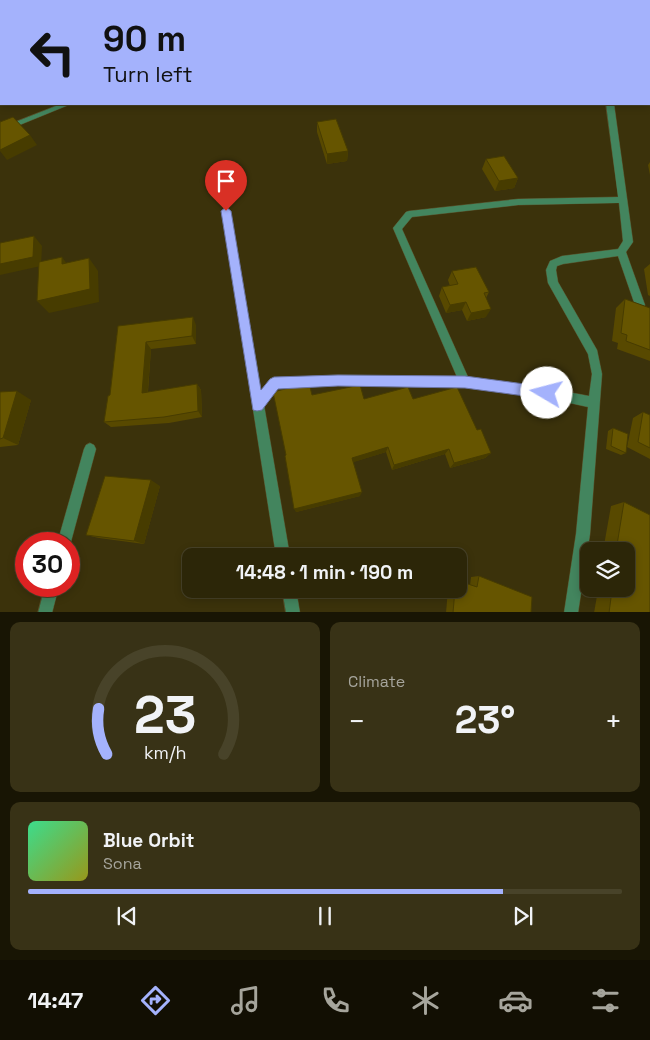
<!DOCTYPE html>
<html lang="en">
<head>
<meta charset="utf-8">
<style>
	:root { --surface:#2c2608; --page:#383216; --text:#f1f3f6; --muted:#a6a59c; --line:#484329; --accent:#a4b2fc }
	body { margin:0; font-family:"Space Grotesk",sans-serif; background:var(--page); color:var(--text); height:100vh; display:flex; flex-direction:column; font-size:19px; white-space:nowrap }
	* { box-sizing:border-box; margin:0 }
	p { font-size:16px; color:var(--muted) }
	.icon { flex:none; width:28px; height:28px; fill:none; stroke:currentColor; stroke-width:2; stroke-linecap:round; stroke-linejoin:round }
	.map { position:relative; height:612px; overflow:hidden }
	.sheet { display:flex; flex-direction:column; gap:10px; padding:10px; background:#181504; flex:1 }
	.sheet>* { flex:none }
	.guide { position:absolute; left:0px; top:0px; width:650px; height:105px; box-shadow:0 2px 8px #0003,0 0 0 1px var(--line); background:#a4b2fc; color:#111; overflow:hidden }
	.tools { position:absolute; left:580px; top:542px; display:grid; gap:10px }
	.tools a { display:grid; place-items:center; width:55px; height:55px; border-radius:10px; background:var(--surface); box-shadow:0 2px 8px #0003,0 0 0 1px var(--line); font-size:25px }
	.speed { position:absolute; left:15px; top:532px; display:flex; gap:10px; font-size:25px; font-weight:700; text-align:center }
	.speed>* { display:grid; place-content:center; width:65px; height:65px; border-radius:50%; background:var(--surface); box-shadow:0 2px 8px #0003,0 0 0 1px var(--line); line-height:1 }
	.speed .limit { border:8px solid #d22; background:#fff; color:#111 }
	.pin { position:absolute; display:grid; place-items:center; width:42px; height:42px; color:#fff; margin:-51px -21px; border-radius:50% 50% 50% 0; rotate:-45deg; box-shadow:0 0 5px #0007 }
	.pin .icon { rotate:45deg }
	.me { position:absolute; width:55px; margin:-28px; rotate:278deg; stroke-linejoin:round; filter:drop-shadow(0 0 4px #0008) }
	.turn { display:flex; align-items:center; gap:18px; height:105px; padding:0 20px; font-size:22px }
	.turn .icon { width:65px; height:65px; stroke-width:2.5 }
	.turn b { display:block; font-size:35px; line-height:42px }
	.big { font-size:38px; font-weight:800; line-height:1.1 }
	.sheet .card { flex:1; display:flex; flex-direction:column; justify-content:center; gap:8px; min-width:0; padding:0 18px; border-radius:10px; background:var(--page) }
	.sheet .dial { align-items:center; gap:0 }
	.dial svg { height:130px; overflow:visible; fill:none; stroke:var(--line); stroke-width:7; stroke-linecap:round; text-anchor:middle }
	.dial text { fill:var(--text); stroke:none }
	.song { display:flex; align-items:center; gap:15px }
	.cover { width:60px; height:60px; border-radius:8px; background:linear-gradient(135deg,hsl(150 70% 55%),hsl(60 70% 35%)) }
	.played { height:5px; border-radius:2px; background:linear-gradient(90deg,var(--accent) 80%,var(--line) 80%) }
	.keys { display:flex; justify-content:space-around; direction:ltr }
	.heat { display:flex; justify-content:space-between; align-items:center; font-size:28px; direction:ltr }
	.sheet .tiles { flex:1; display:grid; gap:10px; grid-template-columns:1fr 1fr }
	.card:last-child { grid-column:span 2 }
	.trip { position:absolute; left:182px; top:548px; width:285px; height:50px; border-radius:10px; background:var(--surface); box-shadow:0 2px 8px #0003,0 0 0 1px var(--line); font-weight:800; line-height:50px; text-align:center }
	.tab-bar { display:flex; height:80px; justify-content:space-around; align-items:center; background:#120f03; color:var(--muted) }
	.tab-bar .icon { width:35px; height:35px }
	.tab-bar .on { color:var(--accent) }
	.tab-bar b { font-size:22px; color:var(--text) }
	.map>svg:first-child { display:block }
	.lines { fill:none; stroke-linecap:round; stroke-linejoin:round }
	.minor-casing { stroke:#59502a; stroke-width:1 }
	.minor { fill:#43855e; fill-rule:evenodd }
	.wall { fill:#584900 }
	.shaded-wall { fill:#473c00 }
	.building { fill:#650; stroke:#473c00 }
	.route { fill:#a4b2fc; stroke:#6b74a4 }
</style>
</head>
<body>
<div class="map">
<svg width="650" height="613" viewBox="0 0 650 613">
	<rect width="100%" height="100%" fill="#3b320b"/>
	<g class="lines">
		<defs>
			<path id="minor" d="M193,0H199L200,1H194Z
				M594,0H600V1H594Z
				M61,104H71L0,133V128Z
				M606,104H614L633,242L626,252L645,305L644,308H636L618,256L563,264L557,266L556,270L558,282L597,350L602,374L590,534L578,613H564L576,534L588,407C548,398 506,390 464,387C402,383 339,385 277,388L264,405L290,556H276L222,211L223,209H229L230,211L261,391L270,379L274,378L338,375L457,377L393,228L406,212L409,211L518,199L618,197ZM619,203L623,241L618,249L562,256L550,261L546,270L548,283L588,354L592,374L589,396L547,388L468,377L402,229L412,217L518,205Z
				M90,443L94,445L96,449L69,549V544H57L84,449L86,445Z
				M45,586H59L52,613H38Z
				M282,589H296L300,613H286Z"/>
		</defs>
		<!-- minor casing -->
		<use href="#minor" class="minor-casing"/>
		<!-- minor -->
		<use href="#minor" class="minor"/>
	</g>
	<!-- wall -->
	<path class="wall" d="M569,104H594V105Z
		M317,122L348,151L347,161L327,164L317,132Z
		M486,159L518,178L514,188L495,191L482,169Z
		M650,162V175L648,165Z
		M650,264V296L648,295L644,269Z
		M452,271L489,292L486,298V317L467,321L462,310L446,313L439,296L442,287L450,286L448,280Z
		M625,299L650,308V361L617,349L618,343L612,341L616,308Z
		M196,325V344L151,349L148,392L197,384L201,390L202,417L169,423L111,427L104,422L110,395L118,326Z
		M0,392L31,400L18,445L0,447Z
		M312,395L364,399L477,430L491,453L485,458L450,468L445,454L392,470L386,452L353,462L360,496L296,512L286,455Z
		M643,412L650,415V459L627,447L633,418Z
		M613,428L626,453L621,455L606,449L608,431Z
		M160,486L144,544L99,538L86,535Z
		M624,502L650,613H594L598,590L594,589H626V551H603L611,506Z
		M479,576L531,613H446L448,589H459L470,585L471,577Z"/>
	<!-- shaded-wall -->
	<path class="shaded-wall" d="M266,0H287V1H266Z
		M0,49H1V62H0Z
		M30,135L37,145L7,160L0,151V150Z
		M348,151L347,161L327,164V154Z
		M518,178L514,188L495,191L499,181Z
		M34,236L42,246L41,266L0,275V264Z
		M62,257L72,271L62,264Z
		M89,258L98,271L99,302L49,313L37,301Z
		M466,302L462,310L446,313L450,305Z
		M491,309L486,317L467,321L471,313Z
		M193,317L196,325V344L192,336Z
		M146,342L151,349L147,400L142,393Z
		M197,384L201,390L202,417L198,411Z
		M17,391L31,400L18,445L3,438Z
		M388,447L386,452L351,463L352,458Z
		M449,449L445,454L392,470L394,465Z
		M491,453L485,458L450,468L454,463Z
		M151,480L160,486L144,544L134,541Z
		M362,492L360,496L296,512L294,509Z"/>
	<!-- building -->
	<path class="building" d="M2,0H49L50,1H2Z
		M13,117L30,135L0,150V122Z
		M336,119L348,151L327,154L317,122Z
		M504,156L518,178L499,181L486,159Z
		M34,236L33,257L0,264V243Z
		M62,257V264L89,258L90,289L37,301L39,262Z
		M476,267L489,292L484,293L491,309L471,313L466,302L450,305L442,287L458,284L452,271Z
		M625,299L650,308V350L626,341L627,335L621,333Z
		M193,317L192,336L146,342L142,393L197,384L198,411L164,417L104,422L108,396L110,395L118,326Z
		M309,383L312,395L360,385L364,399L408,387L413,399L457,387L477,430L481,429L491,453L454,463L449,449L394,465L388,447L352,458L362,492L294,509L285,456L286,455L273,392Z
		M17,391L3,438L0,439V392Z
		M643,412L650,415V448L638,442Z
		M613,428L628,434L626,453L611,446Z
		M105,476L151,480L134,541L86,535Z
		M624,502L650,515V613H609L612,590L608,589H626V551H616Z
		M479,576L532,597L531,613H453L455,589H459V581L477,587Z"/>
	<!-- route -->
	<path class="route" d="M226,207L231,211L261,390L270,379L274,377L338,375L465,376L547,387L551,389L553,393L551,397L547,399L465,388L338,386L278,389L262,410L257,411L253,410L221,211Z"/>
</svg>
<div class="tools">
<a><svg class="icon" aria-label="layers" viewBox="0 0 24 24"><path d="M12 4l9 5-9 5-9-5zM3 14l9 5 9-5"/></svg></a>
</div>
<div class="speed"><div class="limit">30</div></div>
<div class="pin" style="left:226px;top:211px;background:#d93025"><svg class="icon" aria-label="arrive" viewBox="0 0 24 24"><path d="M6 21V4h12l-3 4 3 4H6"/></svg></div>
<svg class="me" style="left:547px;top:393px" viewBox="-20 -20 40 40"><circle r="19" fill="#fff"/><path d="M0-13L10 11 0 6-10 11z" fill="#a4b2fc"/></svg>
<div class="trip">14:48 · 1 min · 190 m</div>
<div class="guide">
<div class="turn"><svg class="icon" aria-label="left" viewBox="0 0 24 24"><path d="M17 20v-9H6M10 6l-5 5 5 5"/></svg><div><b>90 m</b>Turn left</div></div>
</div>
</div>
<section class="sheet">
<div class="tiles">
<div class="card dial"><svg viewBox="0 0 100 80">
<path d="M14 69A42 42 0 1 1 86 69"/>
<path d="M14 69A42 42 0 0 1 9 41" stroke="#a4b2fc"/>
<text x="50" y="56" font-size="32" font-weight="700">23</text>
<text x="50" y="72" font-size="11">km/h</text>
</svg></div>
<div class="card"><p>Climate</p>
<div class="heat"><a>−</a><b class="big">23°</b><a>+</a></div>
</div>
<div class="card">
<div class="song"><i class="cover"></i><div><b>Blue Orbit</b><p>Sona</p></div></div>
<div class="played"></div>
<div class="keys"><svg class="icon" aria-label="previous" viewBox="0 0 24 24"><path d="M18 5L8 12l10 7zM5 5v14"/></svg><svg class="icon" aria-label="pause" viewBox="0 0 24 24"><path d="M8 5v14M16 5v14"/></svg><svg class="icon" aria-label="next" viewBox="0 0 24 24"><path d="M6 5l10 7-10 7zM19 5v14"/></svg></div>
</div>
</div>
</section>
<nav class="tab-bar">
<b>14:47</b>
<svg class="icon on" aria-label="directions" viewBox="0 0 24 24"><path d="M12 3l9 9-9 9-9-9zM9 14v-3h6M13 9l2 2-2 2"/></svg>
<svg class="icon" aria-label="music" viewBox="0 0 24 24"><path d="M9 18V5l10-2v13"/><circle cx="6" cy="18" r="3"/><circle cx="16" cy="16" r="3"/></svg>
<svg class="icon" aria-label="phone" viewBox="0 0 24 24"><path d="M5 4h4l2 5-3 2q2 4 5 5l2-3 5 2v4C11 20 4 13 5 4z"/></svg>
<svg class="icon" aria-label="climate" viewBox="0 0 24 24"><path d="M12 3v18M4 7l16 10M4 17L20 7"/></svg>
<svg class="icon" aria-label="car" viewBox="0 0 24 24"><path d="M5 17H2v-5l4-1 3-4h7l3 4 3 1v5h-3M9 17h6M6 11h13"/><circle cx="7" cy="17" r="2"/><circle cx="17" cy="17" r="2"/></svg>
<svg class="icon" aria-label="filters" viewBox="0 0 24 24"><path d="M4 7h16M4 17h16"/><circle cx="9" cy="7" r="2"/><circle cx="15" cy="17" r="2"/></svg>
</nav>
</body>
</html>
